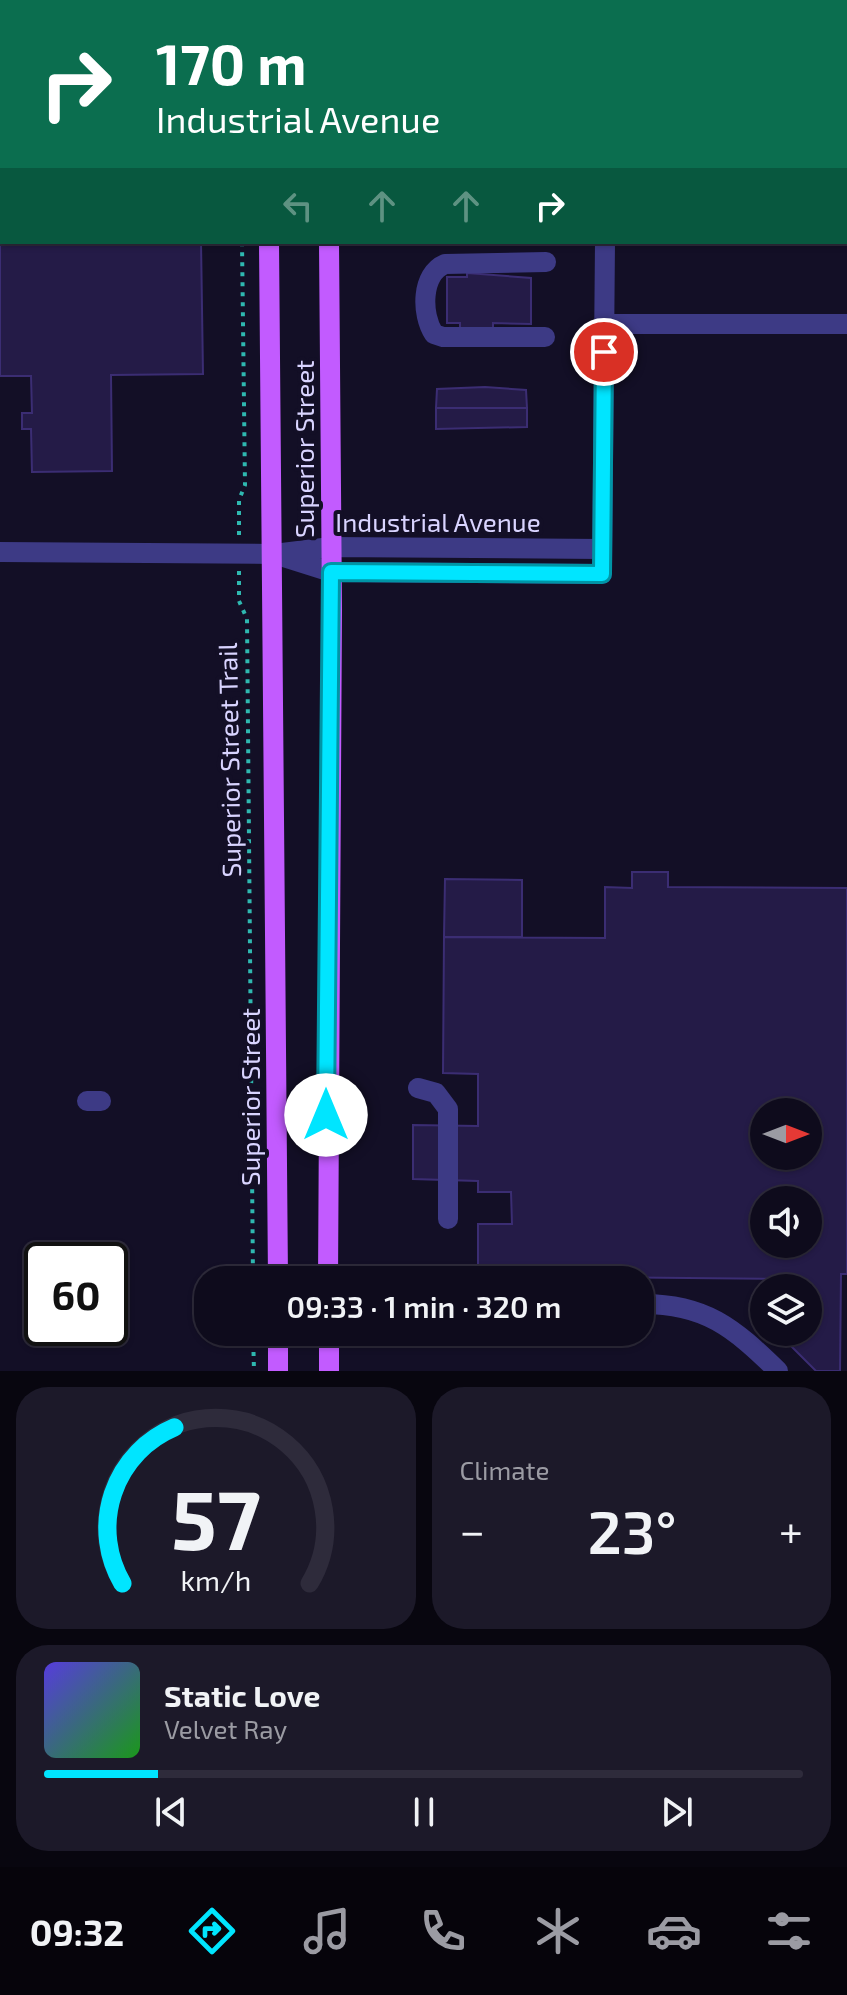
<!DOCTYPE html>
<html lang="en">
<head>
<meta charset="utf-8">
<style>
	:root { --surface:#0e0b1c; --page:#1c1929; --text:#f1f3f6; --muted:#9b9ba3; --line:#2e2b3b; --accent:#00e5ff }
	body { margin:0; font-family:"Exo 2",sans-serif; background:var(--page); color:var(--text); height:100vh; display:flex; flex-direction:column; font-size:30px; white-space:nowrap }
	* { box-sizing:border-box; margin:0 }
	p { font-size:26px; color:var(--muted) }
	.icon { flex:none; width:44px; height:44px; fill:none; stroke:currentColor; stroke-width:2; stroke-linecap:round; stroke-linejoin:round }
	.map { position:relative; height:1371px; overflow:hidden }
	.sheet { display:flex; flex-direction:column; gap:16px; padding:16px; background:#08060f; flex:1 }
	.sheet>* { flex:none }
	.hud { position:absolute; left:0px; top:0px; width:848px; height:244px; box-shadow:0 2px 6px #0004,0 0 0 2px var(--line); background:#0b6e4f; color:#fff; overflow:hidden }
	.needle { width:52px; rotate:90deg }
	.buttons { position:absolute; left:750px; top:1098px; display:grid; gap:16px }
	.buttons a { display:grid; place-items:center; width:72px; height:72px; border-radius:50%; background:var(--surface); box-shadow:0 2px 6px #0004,0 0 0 2px var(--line); font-size:40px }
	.speed { position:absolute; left:24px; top:1242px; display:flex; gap:16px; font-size:40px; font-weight:700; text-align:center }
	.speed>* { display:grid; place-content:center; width:104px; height:104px; border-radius:50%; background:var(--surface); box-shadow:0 2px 6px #0004,0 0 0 2px var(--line); line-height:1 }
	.speed .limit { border:4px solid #111; border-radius:12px; background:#fff; color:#111 }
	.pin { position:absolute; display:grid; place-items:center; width:68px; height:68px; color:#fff; margin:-34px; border:4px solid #fff; border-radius:50%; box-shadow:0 2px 8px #0007 }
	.me { position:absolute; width:88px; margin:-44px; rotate:0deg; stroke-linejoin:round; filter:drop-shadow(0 0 6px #0008) }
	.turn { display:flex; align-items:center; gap:28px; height:168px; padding:0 24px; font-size:36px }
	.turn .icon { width:104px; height:104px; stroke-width:2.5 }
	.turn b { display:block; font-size:56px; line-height:68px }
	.lanes { display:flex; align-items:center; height:76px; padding:0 24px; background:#0003; justify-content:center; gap:40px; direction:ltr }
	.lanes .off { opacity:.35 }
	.big { font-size:60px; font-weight:600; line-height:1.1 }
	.sheet .widget { flex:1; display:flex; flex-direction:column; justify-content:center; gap:12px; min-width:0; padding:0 28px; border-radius:32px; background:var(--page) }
	.sheet .dial { align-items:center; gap:0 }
	.dial svg { height:208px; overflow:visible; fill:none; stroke:var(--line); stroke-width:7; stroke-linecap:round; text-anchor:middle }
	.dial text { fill:var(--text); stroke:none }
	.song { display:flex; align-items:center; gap:24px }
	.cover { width:96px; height:96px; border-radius:12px; background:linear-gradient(135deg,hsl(250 70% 55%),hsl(120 70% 35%)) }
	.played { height:8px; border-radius:4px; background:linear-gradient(90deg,var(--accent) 15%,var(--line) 15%) }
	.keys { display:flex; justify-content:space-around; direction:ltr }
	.heat { display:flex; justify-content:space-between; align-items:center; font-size:44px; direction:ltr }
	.sheet .tiles { flex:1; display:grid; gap:16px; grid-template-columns:1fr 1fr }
	.widget:last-child { grid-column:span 2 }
	.trip { position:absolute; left:194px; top:1266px; width:460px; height:80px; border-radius:32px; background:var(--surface); box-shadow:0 2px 6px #0004,0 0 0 2px var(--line); font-weight:600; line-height:80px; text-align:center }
	.menu { display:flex; height:128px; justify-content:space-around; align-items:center; background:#06040b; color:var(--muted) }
	.menu .icon { width:56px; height:56px }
	.menu .current { color:var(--accent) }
	.menu b { font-size:36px; color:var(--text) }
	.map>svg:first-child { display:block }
	.building { fill:#241b47; stroke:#3b2d73; stroke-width:2; fill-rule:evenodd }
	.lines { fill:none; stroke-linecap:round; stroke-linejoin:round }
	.path { stroke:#2fb8b0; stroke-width:4; stroke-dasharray:4 6; stroke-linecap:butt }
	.minor { stroke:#3d3a85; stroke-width:20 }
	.major { stroke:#c25bff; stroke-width:20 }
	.route-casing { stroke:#0095a6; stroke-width:20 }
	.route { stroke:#00e5ff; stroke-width:14 }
	.labels { text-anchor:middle; stroke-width:8; stroke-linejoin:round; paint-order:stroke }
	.street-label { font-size:26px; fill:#d9d4ff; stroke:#130f26 }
</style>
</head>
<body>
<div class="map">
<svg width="847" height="1371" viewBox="0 0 847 1371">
	<rect width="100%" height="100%" fill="#130f26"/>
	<!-- building -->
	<path class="building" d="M50,0H91V2H50Z
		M846,125H847V225H846Z
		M0,135L2,242H201L203,374L111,375L112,471L32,472L31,429H22V413H32L31,376H0Z
		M467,273L531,278V324L493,323V328H460V323H447V277H467Z
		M485,387L526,390L527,408H436L437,389Z
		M436,408H527V427L436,429Z
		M632,872H668V887L847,888V1274H841L840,1371H816L788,1343V1332H808V1288H787V1279L478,1276V1224H512L511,1192H478V1181L413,1179V1125L478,1126V1074L443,1073L444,937L605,938V887L632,888ZM764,1112H808V1156H764ZM764,1200H808V1244H764Z
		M445,879L522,880V937H444Z"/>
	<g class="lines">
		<!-- path -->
		<path class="path" d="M240,0V2
			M846,119H847
			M239,535V500L245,485L242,242
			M239,571V601L247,619L253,1280
			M253,1332L254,1371"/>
		<!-- minor -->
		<path class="minor" d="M586,0V2
			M605,324H847
			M545,337H443L434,334C421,314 421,274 445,264L546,262
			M0,552L274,554L331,547L602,549
			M274,554L331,572L602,574L605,242
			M418,1088L436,1093L448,1109V1219
			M87,1101H101
			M640,1304C705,1303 734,1328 778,1371"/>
		<!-- major -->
		<path class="major" d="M265,0V2
			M323,0V2
			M269,242L278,1280
			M328,1280L332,610L329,242
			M278,1332V1371
			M329,1332V1371"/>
	</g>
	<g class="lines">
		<defs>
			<path id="route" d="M326,1115L331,572L602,574L604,352"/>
		</defs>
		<!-- route casing -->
		<use href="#route" class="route-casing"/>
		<!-- route -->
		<use href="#route" class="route"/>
	</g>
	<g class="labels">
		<!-- street labels -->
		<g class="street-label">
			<text transform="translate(305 449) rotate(-90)" y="9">Superior Street</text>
			<text x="438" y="532">Industrial Avenue</text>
			<text transform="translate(230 760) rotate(-91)" y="9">Superior Street Trail</text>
			<text transform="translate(251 1097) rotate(-90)" y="9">Superior Street</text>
		</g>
	</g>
</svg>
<div class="buttons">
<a><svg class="needle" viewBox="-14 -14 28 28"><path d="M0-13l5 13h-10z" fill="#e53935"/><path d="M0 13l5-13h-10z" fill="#9b9ba3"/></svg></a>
<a><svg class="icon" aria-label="sound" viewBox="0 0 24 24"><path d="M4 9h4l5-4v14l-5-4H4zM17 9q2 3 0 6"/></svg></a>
<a><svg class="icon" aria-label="layers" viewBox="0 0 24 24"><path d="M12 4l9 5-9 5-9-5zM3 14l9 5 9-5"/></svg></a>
</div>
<div class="speed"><div class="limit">60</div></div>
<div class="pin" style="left:604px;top:352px;background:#d93025"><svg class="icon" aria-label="arrive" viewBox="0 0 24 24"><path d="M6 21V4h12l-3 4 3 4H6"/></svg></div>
<svg class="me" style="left:326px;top:1115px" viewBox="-20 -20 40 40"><circle r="19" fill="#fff"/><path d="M0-13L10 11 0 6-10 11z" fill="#00e5ff"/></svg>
<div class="trip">09:33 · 1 min · 320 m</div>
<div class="hud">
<div class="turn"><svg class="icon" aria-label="right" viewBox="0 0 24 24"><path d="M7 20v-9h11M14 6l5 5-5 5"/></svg><div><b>170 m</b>Industrial Avenue</div></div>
<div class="lanes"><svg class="icon off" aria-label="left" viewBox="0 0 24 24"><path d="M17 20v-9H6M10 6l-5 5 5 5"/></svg><svg class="icon off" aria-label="ahead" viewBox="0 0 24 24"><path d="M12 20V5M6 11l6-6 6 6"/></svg><svg class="icon off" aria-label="ahead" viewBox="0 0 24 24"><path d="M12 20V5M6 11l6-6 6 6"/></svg><svg class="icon" aria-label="right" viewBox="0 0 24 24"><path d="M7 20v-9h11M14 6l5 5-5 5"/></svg></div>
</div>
</div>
<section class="sheet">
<div class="tiles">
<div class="widget dial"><svg viewBox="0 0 100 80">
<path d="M14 69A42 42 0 1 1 86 69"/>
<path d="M14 69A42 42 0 0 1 34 9" stroke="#00e5ff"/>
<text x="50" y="56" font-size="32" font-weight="700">57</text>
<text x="50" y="72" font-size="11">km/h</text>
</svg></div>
<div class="widget"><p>Climate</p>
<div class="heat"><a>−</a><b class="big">23°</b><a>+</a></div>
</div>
<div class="widget">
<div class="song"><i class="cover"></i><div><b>Static Love</b><p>Velvet Ray</p></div></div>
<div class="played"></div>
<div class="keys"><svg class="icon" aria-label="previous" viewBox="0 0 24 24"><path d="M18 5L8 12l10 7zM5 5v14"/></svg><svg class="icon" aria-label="pause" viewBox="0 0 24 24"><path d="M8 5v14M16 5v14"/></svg><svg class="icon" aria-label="next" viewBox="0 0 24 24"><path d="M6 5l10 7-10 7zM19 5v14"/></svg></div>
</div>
</div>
</section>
<nav class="menu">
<b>09:32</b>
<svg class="icon current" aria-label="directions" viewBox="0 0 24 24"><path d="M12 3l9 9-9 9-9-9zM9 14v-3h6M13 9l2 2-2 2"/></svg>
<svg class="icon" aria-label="music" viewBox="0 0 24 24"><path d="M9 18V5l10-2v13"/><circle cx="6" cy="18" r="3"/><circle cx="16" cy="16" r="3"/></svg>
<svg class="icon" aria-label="phone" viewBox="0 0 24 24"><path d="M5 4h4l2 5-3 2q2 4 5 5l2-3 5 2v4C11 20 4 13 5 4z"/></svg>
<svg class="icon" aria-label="climate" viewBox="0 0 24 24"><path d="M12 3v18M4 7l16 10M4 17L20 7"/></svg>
<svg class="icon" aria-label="car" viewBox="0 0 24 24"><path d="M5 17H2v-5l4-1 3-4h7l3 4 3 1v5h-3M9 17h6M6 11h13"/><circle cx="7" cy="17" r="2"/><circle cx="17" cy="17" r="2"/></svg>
<svg class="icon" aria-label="filters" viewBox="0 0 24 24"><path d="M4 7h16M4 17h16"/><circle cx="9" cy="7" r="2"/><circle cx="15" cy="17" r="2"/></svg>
</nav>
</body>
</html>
